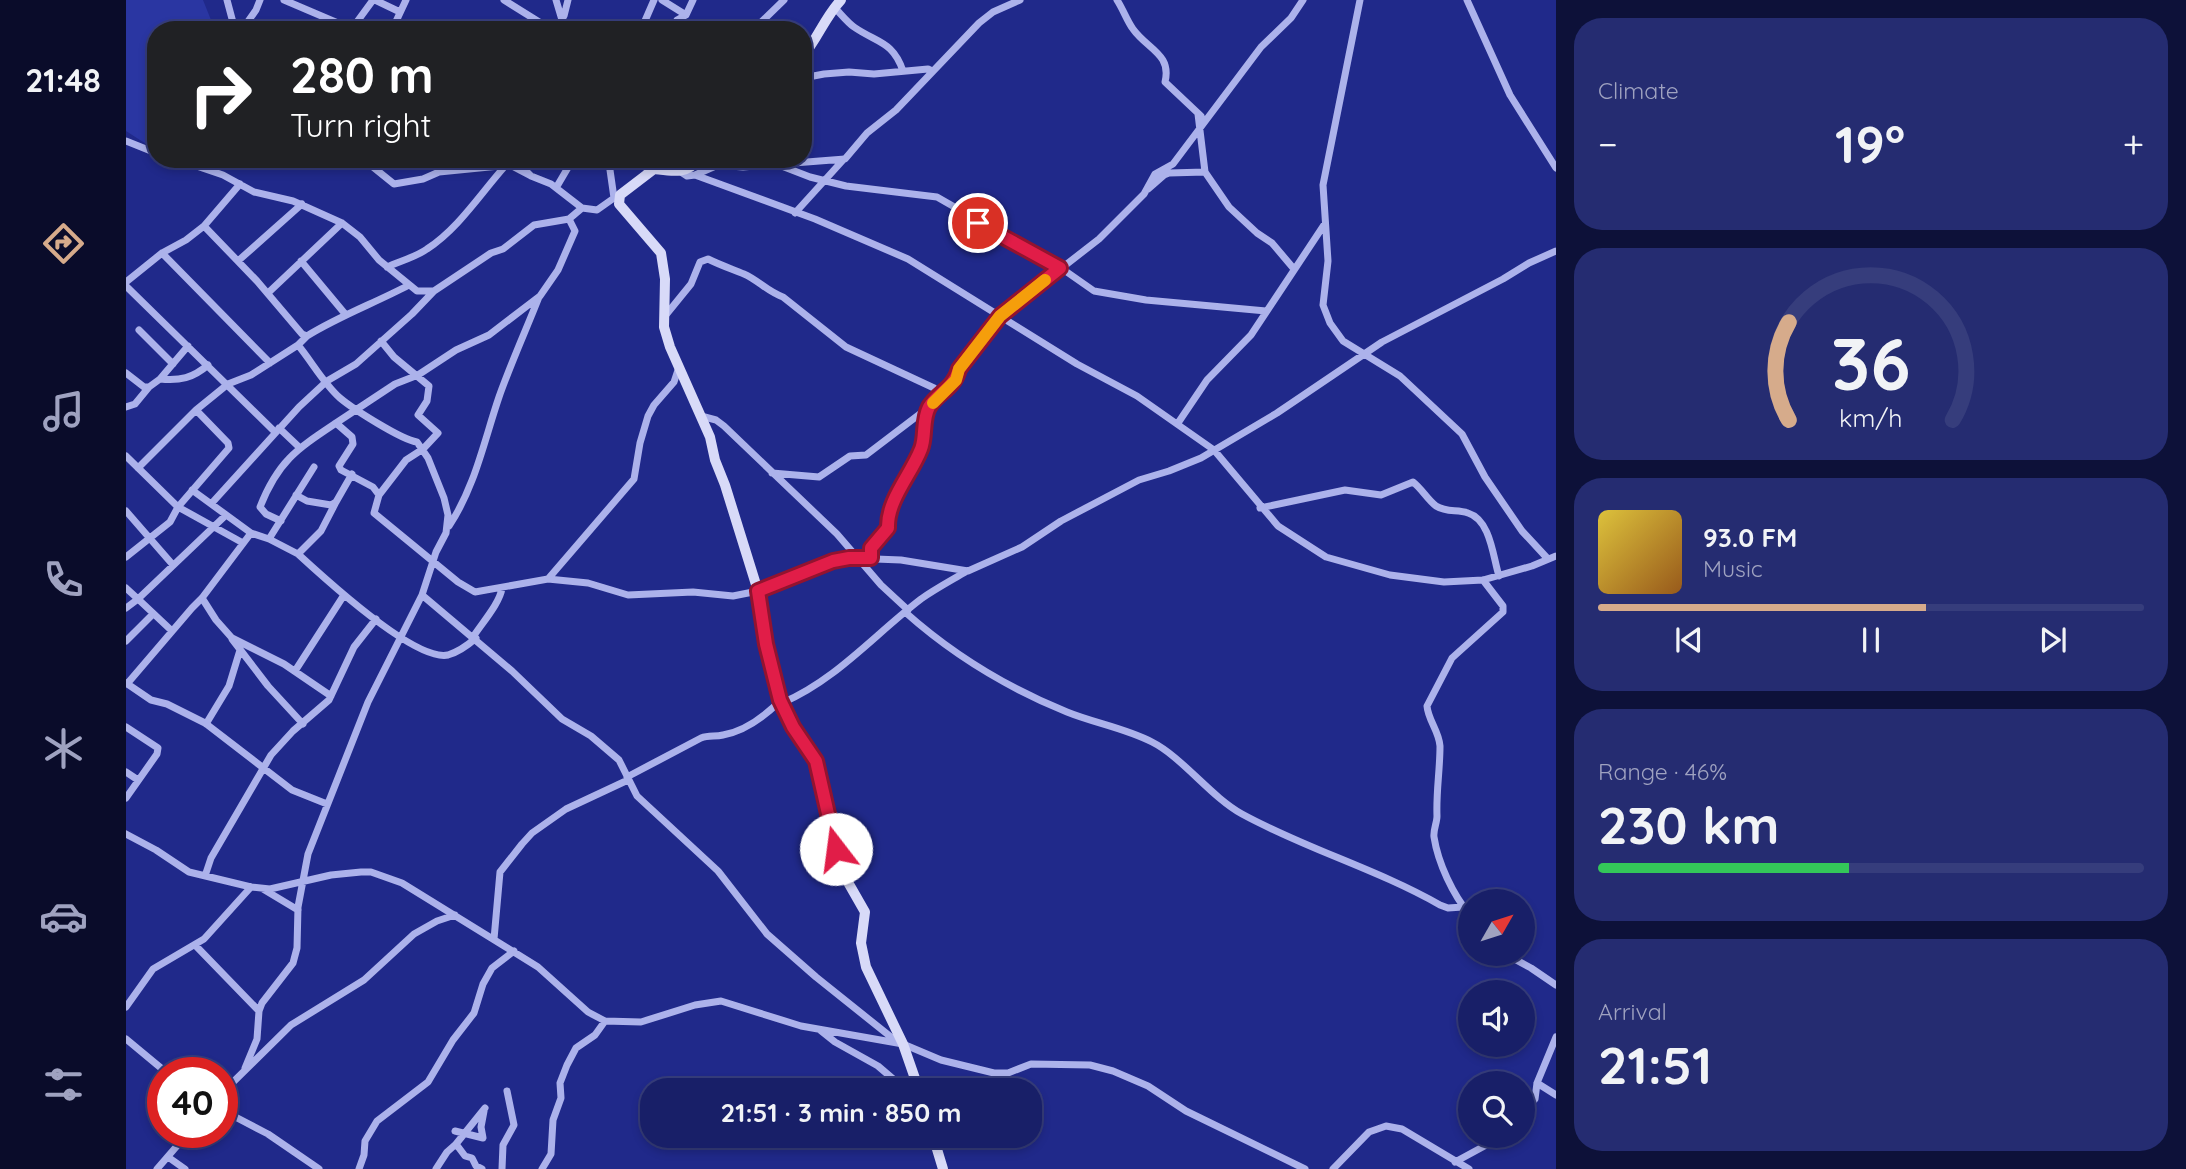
<!DOCTYPE html>
<html lang="en">
<head>
<meta charset="utf-8">
<style>
	:root { --surface:#181f68; --page:#252c71; --text:#f1f3f6; --muted:#9fa2c0; --line:#363d7c; --accent:#d6ab8b }
	body { margin:0; font-family:Quicksand,sans-serif; background:var(--page); color:var(--text); height:100vh; display:flex; flex-direction:column; font-size:26px; white-space:nowrap }
	* { box-sizing:border-box; margin:0 }
	p { font-size:23px; color:var(--muted) }
	.icon { flex:none; width:38px; height:38px; fill:none; stroke:currentColor; stroke-width:2; stroke-linecap:round; stroke-linejoin:round }
	.map { position:relative; flex:1; overflow:hidden }
	.side { display:flex; flex-direction:column; gap:18px; padding:18px; background:#0d1139; width:630px }
	.side>* { flex:none }
	.banner { position:absolute; left:21px; top:21px; width:665px; height:147px; border-radius:28px; box-shadow:0 4px 10px #0003,0 0 0 2px var(--line); background:#202124; color:#fff; overflow:hidden }
	.needle { width:46px; rotate:51deg }
	.tools { position:absolute; left:1332px; top:889px; display:grid; gap:14px }
	.tools a { display:grid; place-items:center; width:77px; height:77px; border-radius:50%; background:var(--surface); box-shadow:0 4px 10px #0003,0 0 0 2px var(--line); font-size:35px }
	.speed { position:absolute; left:21px; top:1057px; display:flex; gap:14px; font-size:35px; font-weight:700; text-align:center }
	.speed>* { display:grid; place-content:center; width:91px; height:91px; border-radius:50%; background:var(--surface); box-shadow:0 4px 10px #0003,0 0 0 2px var(--line); line-height:1 }
	.speed .limit { border:10px solid #d22; background:#fff; color:#111 }
	.pin { position:absolute; display:grid; place-items:center; width:60px; height:60px; color:#fff; margin:-30px; border:4px solid #fff; border-radius:50%; box-shadow:0 2px 7px #0007 }
	.me { position:absolute; width:77px; margin:-38px; rotate:345deg; stroke-linejoin:round; filter:drop-shadow(0 0 5px #0008) }
	.turn { display:flex; align-items:center; gap:24px; height:147px; padding:0 28px; font-size:32px }
	.turn .icon { width:91px; height:91px; stroke-width:2.5 }
	.turn b { display:block; font-size:49px; line-height:60px }
	.big { font-size:52px; font-weight:700; line-height:1.1 }
	.side .card { flex:1; display:flex; flex-direction:column; justify-content:center; gap:10px; min-width:0; padding:0 24px; border-radius:28px; background:var(--page) }
	.side .dial { align-items:center; gap:0 }
	.dial svg { height:182px; overflow:visible; fill:none; stroke:var(--line); stroke-width:7; stroke-linecap:round; text-anchor:middle }
	.dial text { fill:var(--text); stroke:none }
	.song { display:flex; align-items:center; gap:21px }
	.cover { width:84px; height:84px; border-radius:10px; background:linear-gradient(135deg,hsl(50 70% 55%),hsl(30 70% 35%)) }
	.played { height:7px; border-radius:4px; background:linear-gradient(90deg,var(--accent) 60%,var(--line) 60%) }
	.keys { display:flex; justify-content:space-around; direction:ltr }
	.heat { display:flex; justify-content:space-between; align-items:center; font-size:38px; direction:ltr }
	.charge { height:10px; border-radius:5px; background:linear-gradient(90deg,#34c759 46%,var(--line) 0) }
	.trip { position:absolute; left:514px; top:1078px; width:402px; height:70px; border-radius:28px; background:var(--surface); box-shadow:0 4px 10px #0003,0 0 0 2px var(--line); font-weight:700; line-height:70px; text-align:center }
	main { display:flex; flex:1; min-height:0 }
	.menu { display:flex; flex-direction:column; width:126px; justify-content:space-around; align-items:center; background:#0a0c2a; color:var(--muted) }
	.menu .icon { width:49px; height:49px }
	.menu .selected { color:var(--accent) }
	.menu b { font-size:32px; color:var(--text) }
	.map>svg:first-child { display:block }
	.green { fill:#2a36a2 }
	.lines { fill:none; stroke-linecap:round; stroke-linejoin:round }
	.street { stroke:#acb2eb; stroke-width:7 }
	.secondary { stroke:#d8daf8; stroke-width:10 }
	.route-casing { stroke:#92132f; stroke-width:18 }
	.route { stroke:#e11d48; stroke-width:12 }
	.slow { stroke:#f59e0b; stroke-width:12 }
</style>
</head>
<body>
<main>
<nav class="menu">
<b>21:48</b>
<svg class="icon selected" aria-label="directions" viewBox="0 0 24 24"><path d="M12 3l9 9-9 9-9-9zM9 14v-3h6M13 9l2 2-2 2"/></svg>
<svg class="icon" aria-label="music" viewBox="0 0 24 24"><path d="M9 18V5l10-2v13"/><circle cx="6" cy="18" r="3"/><circle cx="16" cy="16" r="3"/></svg>
<svg class="icon" aria-label="phone" viewBox="0 0 24 24"><path d="M5 4h4l2 5-3 2q2 4 5 5l2-3 5 2v4C11 20 4 13 5 4z"/></svg>
<svg class="icon" aria-label="climate" viewBox="0 0 24 24"><path d="M12 3v18M4 7l16 10M4 17L20 7"/></svg>
<svg class="icon" aria-label="car" viewBox="0 0 24 24"><path d="M5 17H2v-5l4-1 3-4h7l3 4 3 1v5h-3M9 17h6M6 11h13"/><circle cx="7" cy="17" r="2"/><circle cx="17" cy="17" r="2"/></svg>
<svg class="icon" aria-label="filters" viewBox="0 0 24 24"><path d="M4 7h16M4 17h16"/><circle cx="9" cy="7" r="2"/><circle cx="15" cy="17" r="2"/></svg>
</nav>
<div class="map">
<svg width="1430" height="1169" viewBox="0 0 1430 1169">
	<rect width="100%" height="100%" fill="#20298a"/>
	<!-- green -->
	<path class="green" d="M0,0H77L85,20L95,30H30V147L28,149L0,131Z"/>
	<g class="lines">
		<!-- street -->
		<path class="street" d="M101,0L109,30
			M158,0L226,29
			M249,0L274,12
			M378,0L426,30
			M430,0L439,30
			M536,0L560,15
			M991,0C997,9 1001,21 1007,29C1021,49 1046,54 1039,82L1075,116
			M1234,0L1197,185L1202,261L1197,305L1204,323L1217,341L1274,376L1336,434L1359,477L1396,531L1422,559
			M1341,0L1384,95L1430,168
			M708,7C715,14 721,22 728,27C751,43 767,41 777,71
			M438,16L442,0
			M116,30L130,10L134,0
			M225,30L247,0
			M266,30L280,0
			M515,30L528,0
			M545,30L551,20L560,15L567,0
			M627,30L658,0
			M677,78L698,74L723,72L748,74L802,69L806,71
			M1072,114L1079,172L1103,207L1131,233L1146,243L1168,269
			M0,141L30,153
			M50,159L97,175L128,192L167,201L216,223L234,237L253,260L291,291H308L365,253L377,249L408,225L443,219L456,208L471,210L488,198L493,199
			M122,159H158
			M163,159L187,164L195,159
			M237,159L268,184L297,179L313,172L384,165L405,176
			M388,159L405,176L425,184L456,208
			M485,159L528,169
			M483,163L488,198
			M653,165L684,177L720,186L811,197L938,270L968,291L1020,300L1140,311
			M1039,169L1043,173L1079,172
			M555,172L561,176L569,175L592,165L617,167L719,159L741,133L770,110L853,23L867,12L894,0
			M569,175L689,219L782,259L951,364L1011,396L1088,450L1152,526L1200,557L1264,575L1318,582L1357,580L1406,566L1430,556
			M430,188L447,159
			M1022,189L1038,175L1043,173
			M669,213L718,159
			M78,226L131,281L176,334L181,336C213,316 249,303 283,285
			M36,253L144,363
			M112,261L176,204
			M175,261L220,315
			M261,267C274,261 290,257 301,249C333,228 354,194 380,165
			M0,282L36,253L60,240L78,226L114,184
			M0,286L149,432
			M142,293L216,223
			M539,316L565,284L574,262L582,259C594,265 606,269 618,274C632,280 642,292 657,297L720,347L808,388L815,395
			M13,330L47,364
			M255,341L268,357L303,386L301,401L292,415L312,433L297,449L280,460L253,495L248,513L332,582L349,592L422,579L462,583L502,595L567,592L607,596L632,591L692,566L724,558L775,560L842,571L896,547L935,521L1013,480L1043,471L1075,458L1151,413L1256,342L1377,279L1403,263L1430,251
			M0,373L18,387H23L34,379C54,381 67,378 82,365
			M34,379L62,346
			M0,407L9,404L23,387
			M575,416L590,420L598,426L711,534L755,585L782,610
			M1052,423L1081,380L1125,335L1198,225
			M153,428L173,447
			M0,456L52,507L117,543
			M12,468L70,410L102,384L125,375L172,345
			M646,473L693,477L724,456L740,455L803,407L830,380L833,369L874,316L973,239L1018,194L1029,174L1047,164L1135,47L1165,18L1177,0
			M66,490L125,533L143,539L172,554L195,531L210,502
			M170,495L181,501L205,505L210,502L226,474
			M253,495L247,487L215,470L213,466L227,444L226,437L210,423L269,384L292,375L330,350L363,335L414,296L432,270L449,231L443,219
			M85,504L173,407L201,381L230,364L286,314L308,291
			M1134,508L1219,490L1255,495L1287,482C1296,489 1301,499 1310,506C1321,513 1331,509 1342,513C1365,520 1367,558 1373,576
			M0,511L47,565
			M155,521L140,514L134,507C152,461 171,449 210,423
			M323,526C349,487 358,441 373,397C385,363 400,330 413,297
			M143,539L188,467
			M172,554C197,577 289,662 322,655C332,652 342,645 350,638
			M0,557L44,522L52,507L103,448L102,443L70,410
			M745,558V548L762,528V517L775,485L797,446L796,434L803,407
			M422,579L508,479L514,443L522,416L528,405L548,382L553,367
			M0,588L12,599L0,608
			M296,595L386,671L436,719L465,736L493,760L511,796L592,871L641,934L690,977L770,1041
			M76,598L90,620L106,638L158,664L205,696
			M779,612C826,654 882,688 941,712C968,723 999,728 1026,742C1056,757 1085,797 1116,814C1180,849 1251,869 1314,905L1322,908L1337,907
			M46,631L12,599L100,515
			M347,637C356,623 374,603 376,588
			M106,639L142,686L177,724
			M0,641L27,614
			M169,671L218,595
			M0,683L25,700L41,704L79,723L166,790L201,804
			M1,684L66,608L76,598L125,533
			M656,703C710,680 749,634 795,599C809,589 826,580 841,571
			M80,724L103,686L114,650
			M0,727L32,748L31,754L0,798
			M0,772L12,780
			M501,777L575,738C583,735 589,737 597,735C620,731 639,716 655,700
			M0,834L30,850L63,872L125,887L144,889L205,875L235,872H245L276,883L412,967L462,1012L479,1021L515,1022L569,1005L595,1001L675,1026L777,1044L815,1060L868,1073H882L905,1064L964,1065L987,1071L1022,1086L1060,1111L1179,1169
			M79,876L85,858L145,755L167,731L203,700L228,647L250,619
			M137,889L172,910
			M1344,915C1327,895 1312,863 1308,837C1307,830 1311,823 1311,816C1310,792 1314,770 1314,746C1313,731 1302,720 1301,706L1326,658L1377,612V606L1357,580
			M368,939L374,872L396,844L406,833L440,809L502,780
			M69,945L133,1011
			M1379,954L1405,968L1430,985
			M0,1007L27,969L78,939L125,887
			M694,1030L709,1042L752,1066L780,1090
			M0,1039L41,1073
			M119,1068L131,1039L133,1011L136,1003L167,963L171,948L172,907L182,854L242,702L296,595L310,552L320,533L322,515L318,498L302,458L291,442C276,440 227,409 214,398C198,384 186,362 172,345L181,336
			M1411,1083L1430,1095
			M96,1093L165,1025L238,980L288,934L311,921L329,915
			M96,1110L142,1134L193,1169
			M1396,1112L1409,1099L1411,1083L1430,1037
			M329,1131L357,1138L355,1127L358,1111
			M42,1157L59,1169
			M1329,1162L1364,1143L1372,1136
			M31,1169L63,1132
			M233,1169L238,1155L239,1141L251,1121L302,1082L327,1040L348,1013L357,984L366,968L388,951
			M310,1169L321,1152L330,1144
			M356,1169L350,1166L346,1158L339,1156L330,1144L359,1108
			M376,1169L377,1145L388,1125L381,1091
			M416,1169L425,1154L427,1120L435,1098L434,1083L441,1065L450,1048L469,1035L479,1021
			M1207,1169L1243,1132L1260,1126L1276,1129L1343,1169"/>
		<!-- secondary -->
		<path class="secondary" d="M677,56C692,38 699,17 715,0
			M573,159C561,175 545,171 528,169L494,195L493,204L535,253L539,279L538,327L544,347L584,437L589,460L599,485L632,591L640,644L655,700L667,728L690,761L705,833L723,884L739,912L735,943L740,967L777,1044L793,1090
			M807,1136L817,1169"/>
	</g>
	<g class="lines">
		<defs>
			<path id="route" d="M710,849L690,761L667,727L654,700L640,644L632,591L707,561L723,558H745V548L762,528C761,500 785,475 795,449C800,437 796,420 803,407C812,392 828,389 833,369L874,316L934,268L852,223"/>
		</defs>
		<!-- route casing -->
		<use href="#route" class="route-casing"/>
		<!-- route -->
		<use href="#route" class="route"/>
		<!-- slow -->
		<path class="slow" d="M807,403L830,380L833,369L874,316L919,280"/>
	</g>
</svg>
<div class="tools">
<a><svg class="needle" viewBox="-14 -14 28 28"><path d="M0-13l5 13h-10z" fill="#e53935"/><path d="M0 13l5-13h-10z" fill="#9fa2c0"/></svg></a>
<a><svg class="icon" aria-label="sound" viewBox="0 0 24 24"><path d="M4 9h4l5-4v14l-5-4H4zM17 9q2 3 0 6"/></svg></a>
<a><svg class="icon" aria-label="search" viewBox="0 0 24 24"><circle cx="10" cy="10" r="6"/><path d="M15 15l6 6"/></svg></a>
</div>
<div class="speed"><div class="limit">40</div></div>
<div class="pin" style="left:852px;top:223px;background:#d93025"><svg class="icon" aria-label="arrive" viewBox="0 0 24 24"><path d="M6 21V4h12l-3 4 3 4H6"/></svg></div>
<svg class="me" style="left:710px;top:849px" viewBox="-20 -20 40 40"><circle r="19" fill="#fff"/><path d="M0-13L10 11 0 6-10 11z" fill="#e11d48"/></svg>
<div class="trip">21:51 · 3 min · 850 m</div>
<div class="banner">
<div class="turn"><svg class="icon" aria-label="right" viewBox="0 0 24 24"><path d="M7 20v-9h11M14 6l5 5-5 5"/></svg><div><b>280 m</b>Turn right</div></div>
</div>
</div>
<section class="side">
<div class="card"><p>Climate</p>
<div class="heat"><a>−</a><b class="big">19°</b><a>+</a></div>
</div>
<div class="card dial"><svg viewBox="0 0 100 80">
<path d="M14 69A42 42 0 1 1 86 69"/>
<path d="M14 69A42 42 0 0 1 14 26" stroke="#d6ab8b"/>
<text x="50" y="56" font-size="32" font-weight="700">36</text>
<text x="50" y="72" font-size="11">km/h</text>
</svg></div>
<div class="card">
<div class="song"><i class="cover"></i><div><b>93.0 FM</b><p>Music</p></div></div>
<div class="played"></div>
<div class="keys"><svg class="icon" aria-label="previous" viewBox="0 0 24 24"><path d="M18 5L8 12l10 7zM5 5v14"/></svg><svg class="icon" aria-label="pause" viewBox="0 0 24 24"><path d="M8 5v14M16 5v14"/></svg><svg class="icon" aria-label="next" viewBox="0 0 24 24"><path d="M6 5l10 7-10 7zM19 5v14"/></svg></div>
</div>
<div class="card"><p>Range · 46%</p><b class="big">230 km</b><div class="charge"></div></div>
<div class="card"><p>Arrival</p><b class="big">21:51</b></div>
</section>
</main>
</body>
</html>
